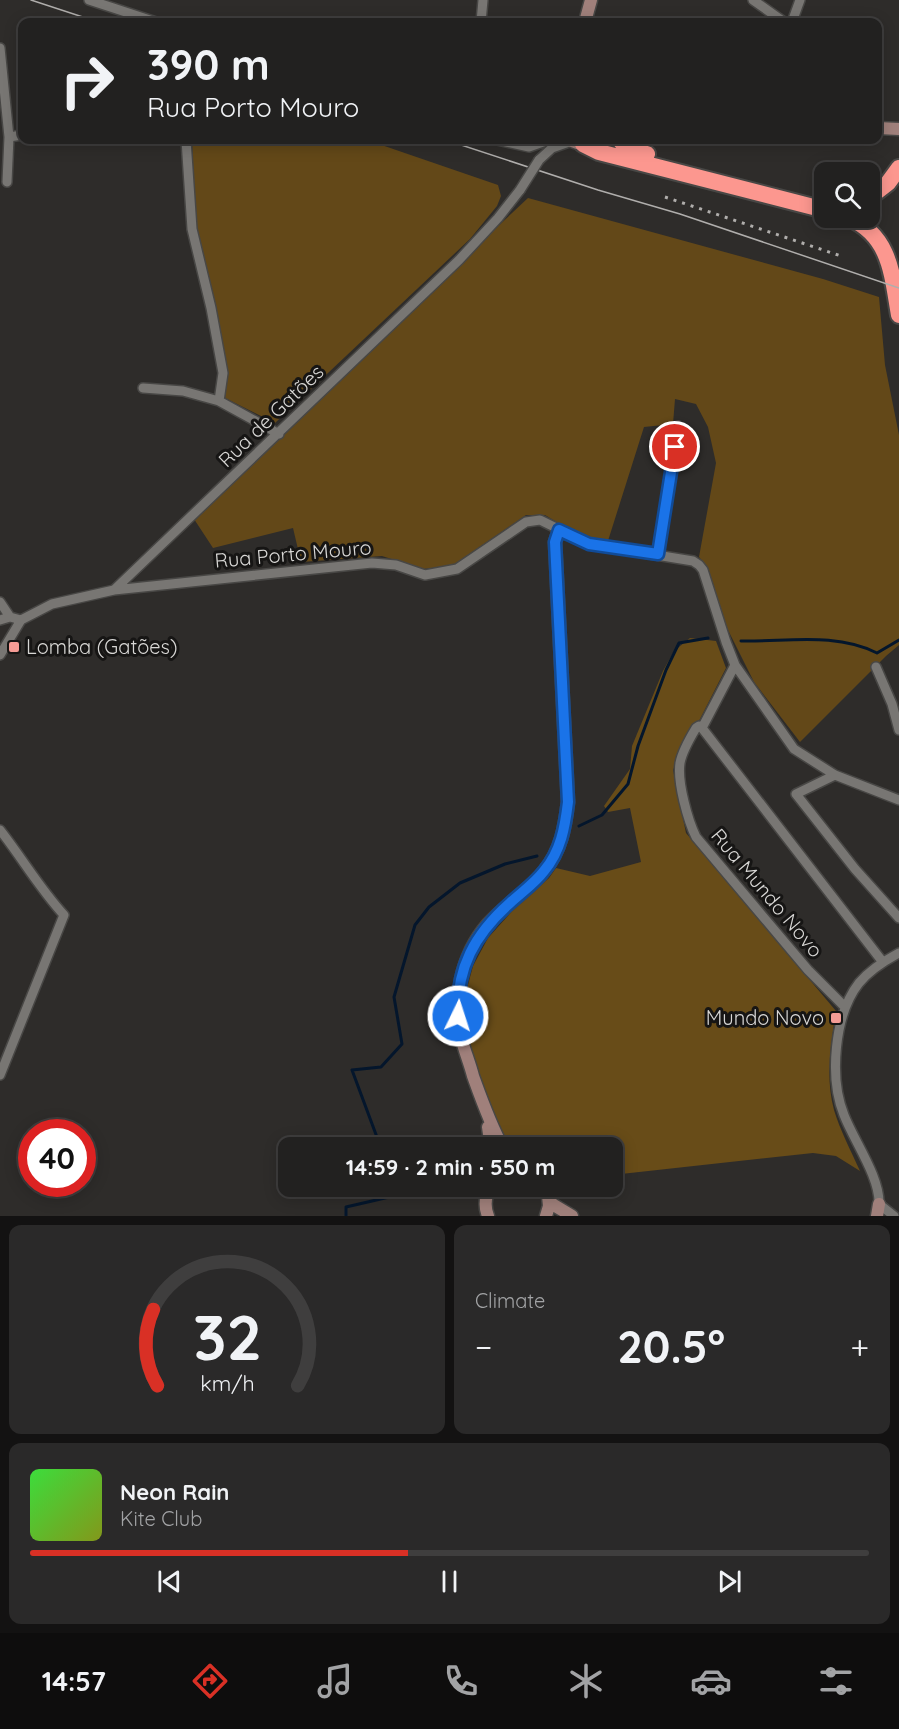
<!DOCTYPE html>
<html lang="en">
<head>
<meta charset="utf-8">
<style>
	:root { --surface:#222120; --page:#2a2929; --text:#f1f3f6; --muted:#a2a3a5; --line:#3f3e3e; --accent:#d93025 }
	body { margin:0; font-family:Quicksand,sans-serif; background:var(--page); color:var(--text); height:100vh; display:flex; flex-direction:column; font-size:22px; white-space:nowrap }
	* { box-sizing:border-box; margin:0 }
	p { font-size:20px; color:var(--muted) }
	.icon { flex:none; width:33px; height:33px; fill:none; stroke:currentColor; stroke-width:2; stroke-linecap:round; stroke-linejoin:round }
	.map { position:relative; height:1216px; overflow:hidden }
	.panel { display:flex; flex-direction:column; gap:9px; padding:9px; background:#131212; flex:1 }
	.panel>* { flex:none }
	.top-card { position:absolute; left:18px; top:18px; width:864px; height:126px; border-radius:12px; box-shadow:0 3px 15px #0003,0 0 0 2px var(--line); background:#222120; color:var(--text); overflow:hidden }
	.buttons { position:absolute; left:814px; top:162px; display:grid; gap:12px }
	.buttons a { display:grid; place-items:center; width:66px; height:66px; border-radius:12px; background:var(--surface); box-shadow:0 3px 15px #0003,0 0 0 2px var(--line); font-size:30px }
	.speed { position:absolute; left:18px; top:1119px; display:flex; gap:12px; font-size:30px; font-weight:700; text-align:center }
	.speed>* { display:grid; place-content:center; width:78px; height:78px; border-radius:50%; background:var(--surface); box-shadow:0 3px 15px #0003,0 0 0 2px var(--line); line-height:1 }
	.speed .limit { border:9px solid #d22; background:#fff; color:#111 }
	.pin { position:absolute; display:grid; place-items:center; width:51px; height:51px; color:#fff; margin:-26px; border:3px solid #fff; border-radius:50%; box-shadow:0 2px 6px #0007 }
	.me { position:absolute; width:66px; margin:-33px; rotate:4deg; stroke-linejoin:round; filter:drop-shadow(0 0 4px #0008) }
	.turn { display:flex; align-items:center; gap:21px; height:126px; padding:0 30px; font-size:27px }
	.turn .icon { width:78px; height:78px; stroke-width:2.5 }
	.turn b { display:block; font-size:42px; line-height:51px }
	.big { font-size:45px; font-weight:800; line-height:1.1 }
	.panel .widget { flex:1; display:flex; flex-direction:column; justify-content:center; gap:9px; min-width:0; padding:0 21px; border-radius:12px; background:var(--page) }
	.panel .dial { align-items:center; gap:0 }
	.dial svg { height:156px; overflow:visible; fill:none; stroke:var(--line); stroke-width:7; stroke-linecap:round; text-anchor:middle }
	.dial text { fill:var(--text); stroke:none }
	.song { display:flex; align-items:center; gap:18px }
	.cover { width:72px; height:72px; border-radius:9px; background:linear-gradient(135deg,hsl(120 70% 55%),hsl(70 70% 35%)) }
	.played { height:6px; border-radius:3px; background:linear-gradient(90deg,var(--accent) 45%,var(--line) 45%) }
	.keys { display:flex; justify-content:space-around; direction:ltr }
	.heat { display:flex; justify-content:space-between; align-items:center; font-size:33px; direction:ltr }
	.panel .tiles { flex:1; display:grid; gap:9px; grid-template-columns:1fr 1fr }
	.widget:last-child { grid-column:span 2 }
	.trip { position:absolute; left:278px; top:1137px; width:345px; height:60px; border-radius:12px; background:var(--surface); box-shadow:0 3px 15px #0003,0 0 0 2px var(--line); font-weight:800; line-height:60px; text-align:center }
	.tab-bar { display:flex; height:96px; justify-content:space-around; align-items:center; background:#0e0d0d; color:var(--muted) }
	.tab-bar .icon { width:42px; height:42px }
	.tab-bar .current { color:var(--accent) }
	.tab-bar b { font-size:27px; color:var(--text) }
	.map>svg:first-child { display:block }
	.green { fill:#634818 }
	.forest { fill:#684c18 }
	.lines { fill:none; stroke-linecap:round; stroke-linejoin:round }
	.stream { stroke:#04162c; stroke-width:3 }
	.street-casing { stroke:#484745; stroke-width:12 }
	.secondary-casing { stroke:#484745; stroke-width:15 }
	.highway-casing { stroke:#484745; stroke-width:20 }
	.street { stroke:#787673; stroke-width:9 }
	.secondary { stroke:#a0807b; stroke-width:12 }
	.highway { stroke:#fc978f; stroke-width:16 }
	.tram { stroke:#b0aeac; stroke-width:1.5 }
	.rail { stroke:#b0aeac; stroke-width:3; stroke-dasharray:3 6; stroke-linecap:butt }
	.street-bridge-casing { stroke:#484745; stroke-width:12; stroke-linecap:butt }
	.street-bridge { stroke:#787673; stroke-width:9 }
	.route-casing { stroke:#114b97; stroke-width:15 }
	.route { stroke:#1a73e8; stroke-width:10 }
	.poi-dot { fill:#f59c95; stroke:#161514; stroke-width:2 }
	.labels { text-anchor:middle; stroke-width:6; stroke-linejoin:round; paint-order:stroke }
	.street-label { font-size:20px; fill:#d8d7d5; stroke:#161514 }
	.poi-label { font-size:20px; fill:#d8d7d5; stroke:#161514; text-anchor:start }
</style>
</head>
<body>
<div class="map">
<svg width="899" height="1216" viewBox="0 0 899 1216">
	<rect width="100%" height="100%" fill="#2e2c2a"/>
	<!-- green -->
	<path class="green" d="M192,140H367L498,185L501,196L497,206L470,239L275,423L225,398L227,372L219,343L215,303L212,299L196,228Z
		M528,198L823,279L879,297L885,365L899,435V645L886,656L800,742L754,682L726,626L708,568L699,557L716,463L708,427L696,404L675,399L673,424L644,427L607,544L588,541L545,515H526L452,566L423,569L382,556L301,562L293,528L213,548L194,519L424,296Z"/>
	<!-- forest -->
	<path class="forest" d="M690,638L716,641L726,668L699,721L692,726L673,770L686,833L836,1011C831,1044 825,1076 834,1110C840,1130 851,1151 860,1171L836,1156L813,1153L612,1175V1148L507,1147L500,1135L466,1037L465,996L473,966L488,938L514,909L549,878L556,868L590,876L641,862L630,808L608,812L604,806L630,769L632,746L663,671L674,651Z"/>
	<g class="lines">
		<!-- stream -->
		<path class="stream" d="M741,641C787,642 835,632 877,653L899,640
			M579,826L602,815L628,784L638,746L666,670L679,643L708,638
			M381,1148L352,1070L381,1067L402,1044L394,997L415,925L429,907L460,883L505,864L537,856
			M346,1216V1207L398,1195L395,1186"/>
		<defs>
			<path id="street" d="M89,0L156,22
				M753,0L784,22
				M481,22L483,0
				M792,22L800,0
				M0,48L9,137L7,182
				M9,137L22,135
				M186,140L192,229L211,308L223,373L219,401L279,434
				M497,140L529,147L546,141
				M539,160L552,148L572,141
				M143,388L183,391L219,401
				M658,554L678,426
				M114,590L459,260L498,218L520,190
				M0,602L10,617
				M0,620L10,617L21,620
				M0,655L21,620L52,604L114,590L372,563L396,565L425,575L457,569L526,522L540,520L589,544L693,561L699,565L703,570L726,642L735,665L794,749L835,775L899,800
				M735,665L702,728L699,726L696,728C690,738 682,752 680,763C677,782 688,821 696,837L808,970L845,1007
				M876,667L892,704L899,730
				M702,728L882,961
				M835,775L796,794L855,869L899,918
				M0,830C22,858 40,889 64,915L0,1075
				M894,1216L879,1204C880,1177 854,1141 844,1115C829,1078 834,1015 859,983C870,970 884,961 899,953"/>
			<path id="secondary" d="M585,22L591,0
				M878,128L899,129
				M570,140C579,145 589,145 599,140
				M488,1127L491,1148
				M503,1148C490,1124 482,1101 473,1076C470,1064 465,1052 462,1041C452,1001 461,955 488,924C505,905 529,891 545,870C561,850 565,827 568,802L555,542L559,530
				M543,1186L552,1204L572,1216
				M488,1216C484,1206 485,1196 491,1186
				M546,1216L549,1206L548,1196
				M877,1216L879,1204"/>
			<path id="highway" d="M620,140C626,149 636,152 647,154
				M583,144L599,152L825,210
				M870,197L888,183L899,168
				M849,218C891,236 892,276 899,315"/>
		</defs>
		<!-- street casing -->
		<use href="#street" class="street-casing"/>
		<!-- secondary casing -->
		<use href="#secondary" class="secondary-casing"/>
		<!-- highway casing -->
		<use href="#highway" class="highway-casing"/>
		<!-- street -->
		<use href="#street" class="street"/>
		<!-- secondary -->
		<use href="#secondary" class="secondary"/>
		<!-- highway -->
		<use href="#highway" class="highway"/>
		<!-- tram -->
		<path class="tram" d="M31,0L98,22
			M446,140L598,190L680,214L899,288"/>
		<!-- rail -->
		<path class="rail" d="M665,197L844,257"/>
		<defs>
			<path id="street-bridge" d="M520,190L539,160"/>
		</defs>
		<!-- street-bridge casing -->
		<use href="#street-bridge" class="street-bridge-casing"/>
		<!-- street-bridge -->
		<use href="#street-bridge" class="street-bridge"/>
	</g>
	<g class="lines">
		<defs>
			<path id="route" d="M458,1016C456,968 475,934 510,903C522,892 535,883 544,871C561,851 565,827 568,802L555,542L559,530L589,544L658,554L675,447"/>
		</defs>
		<!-- route casing -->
		<use href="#route" class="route-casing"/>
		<!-- route -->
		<use href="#route" class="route"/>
	</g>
	<!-- markers -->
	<g class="poi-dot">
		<rect x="8" y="641" width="12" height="12" rx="3"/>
		<rect x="830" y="1012" width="12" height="12" rx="3"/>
	</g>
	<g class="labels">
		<!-- street labels -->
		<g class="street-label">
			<text transform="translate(271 416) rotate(-44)" y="7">Rua de Gatões</text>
			<text transform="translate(293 554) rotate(-5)" y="7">Rua Porto Mouro</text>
			<text transform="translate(767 893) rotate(50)" y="7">Rua Mundo Novo</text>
		</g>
		<!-- poi labels -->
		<g class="poi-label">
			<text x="26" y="654">Lomba (Gatões)</text>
			<text x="824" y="1025" text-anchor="end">Mundo Novo</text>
		</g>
	</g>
</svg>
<div class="buttons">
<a><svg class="icon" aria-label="search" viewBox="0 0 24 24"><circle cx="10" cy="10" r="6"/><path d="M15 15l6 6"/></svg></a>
</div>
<div class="speed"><div class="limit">40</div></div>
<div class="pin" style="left:675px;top:447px;background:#d93025"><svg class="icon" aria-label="arrive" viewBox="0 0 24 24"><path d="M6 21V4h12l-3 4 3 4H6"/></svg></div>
<svg class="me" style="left:458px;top:1016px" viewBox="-20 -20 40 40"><circle r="17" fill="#1a73e8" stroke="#fff" stroke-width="3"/><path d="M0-11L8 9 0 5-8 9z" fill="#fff"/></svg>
<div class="trip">14:59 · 2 min · 550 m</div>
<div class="top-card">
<div class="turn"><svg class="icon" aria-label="right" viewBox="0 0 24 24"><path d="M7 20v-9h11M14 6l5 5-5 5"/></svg><div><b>390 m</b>Rua Porto Mouro</div></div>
</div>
</div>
<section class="panel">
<div class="tiles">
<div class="widget dial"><svg viewBox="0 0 100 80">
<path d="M14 69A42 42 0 1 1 86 69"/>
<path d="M14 69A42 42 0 0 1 12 30" stroke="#d93025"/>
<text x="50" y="56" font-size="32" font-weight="700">32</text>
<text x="50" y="72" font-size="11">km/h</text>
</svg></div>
<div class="widget"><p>Climate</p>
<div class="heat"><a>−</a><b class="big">20.5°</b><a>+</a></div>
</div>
<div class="widget">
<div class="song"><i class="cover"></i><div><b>Neon Rain</b><p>Kite Club</p></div></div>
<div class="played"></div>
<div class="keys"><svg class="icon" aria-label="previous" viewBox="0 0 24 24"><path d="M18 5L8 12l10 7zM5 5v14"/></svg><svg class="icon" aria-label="pause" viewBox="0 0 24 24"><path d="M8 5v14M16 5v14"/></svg><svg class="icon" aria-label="next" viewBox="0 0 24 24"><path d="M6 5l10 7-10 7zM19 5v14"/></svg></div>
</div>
</div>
</section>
<nav class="tab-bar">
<b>14:57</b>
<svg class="icon current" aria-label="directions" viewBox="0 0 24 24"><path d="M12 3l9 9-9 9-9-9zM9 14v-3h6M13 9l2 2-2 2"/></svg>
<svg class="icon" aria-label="music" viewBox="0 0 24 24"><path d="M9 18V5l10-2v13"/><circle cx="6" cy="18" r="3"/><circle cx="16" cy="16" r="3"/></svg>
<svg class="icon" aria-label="phone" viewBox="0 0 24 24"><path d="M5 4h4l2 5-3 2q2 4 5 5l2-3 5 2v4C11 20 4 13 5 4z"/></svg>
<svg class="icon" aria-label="climate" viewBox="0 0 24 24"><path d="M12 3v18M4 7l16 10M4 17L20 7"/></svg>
<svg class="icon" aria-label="car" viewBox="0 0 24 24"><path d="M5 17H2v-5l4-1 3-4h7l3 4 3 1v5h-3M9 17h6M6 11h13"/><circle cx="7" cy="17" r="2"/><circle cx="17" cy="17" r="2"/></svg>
<svg class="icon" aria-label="filters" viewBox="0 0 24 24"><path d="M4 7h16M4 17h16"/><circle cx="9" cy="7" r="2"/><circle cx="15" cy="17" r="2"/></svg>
</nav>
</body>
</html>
